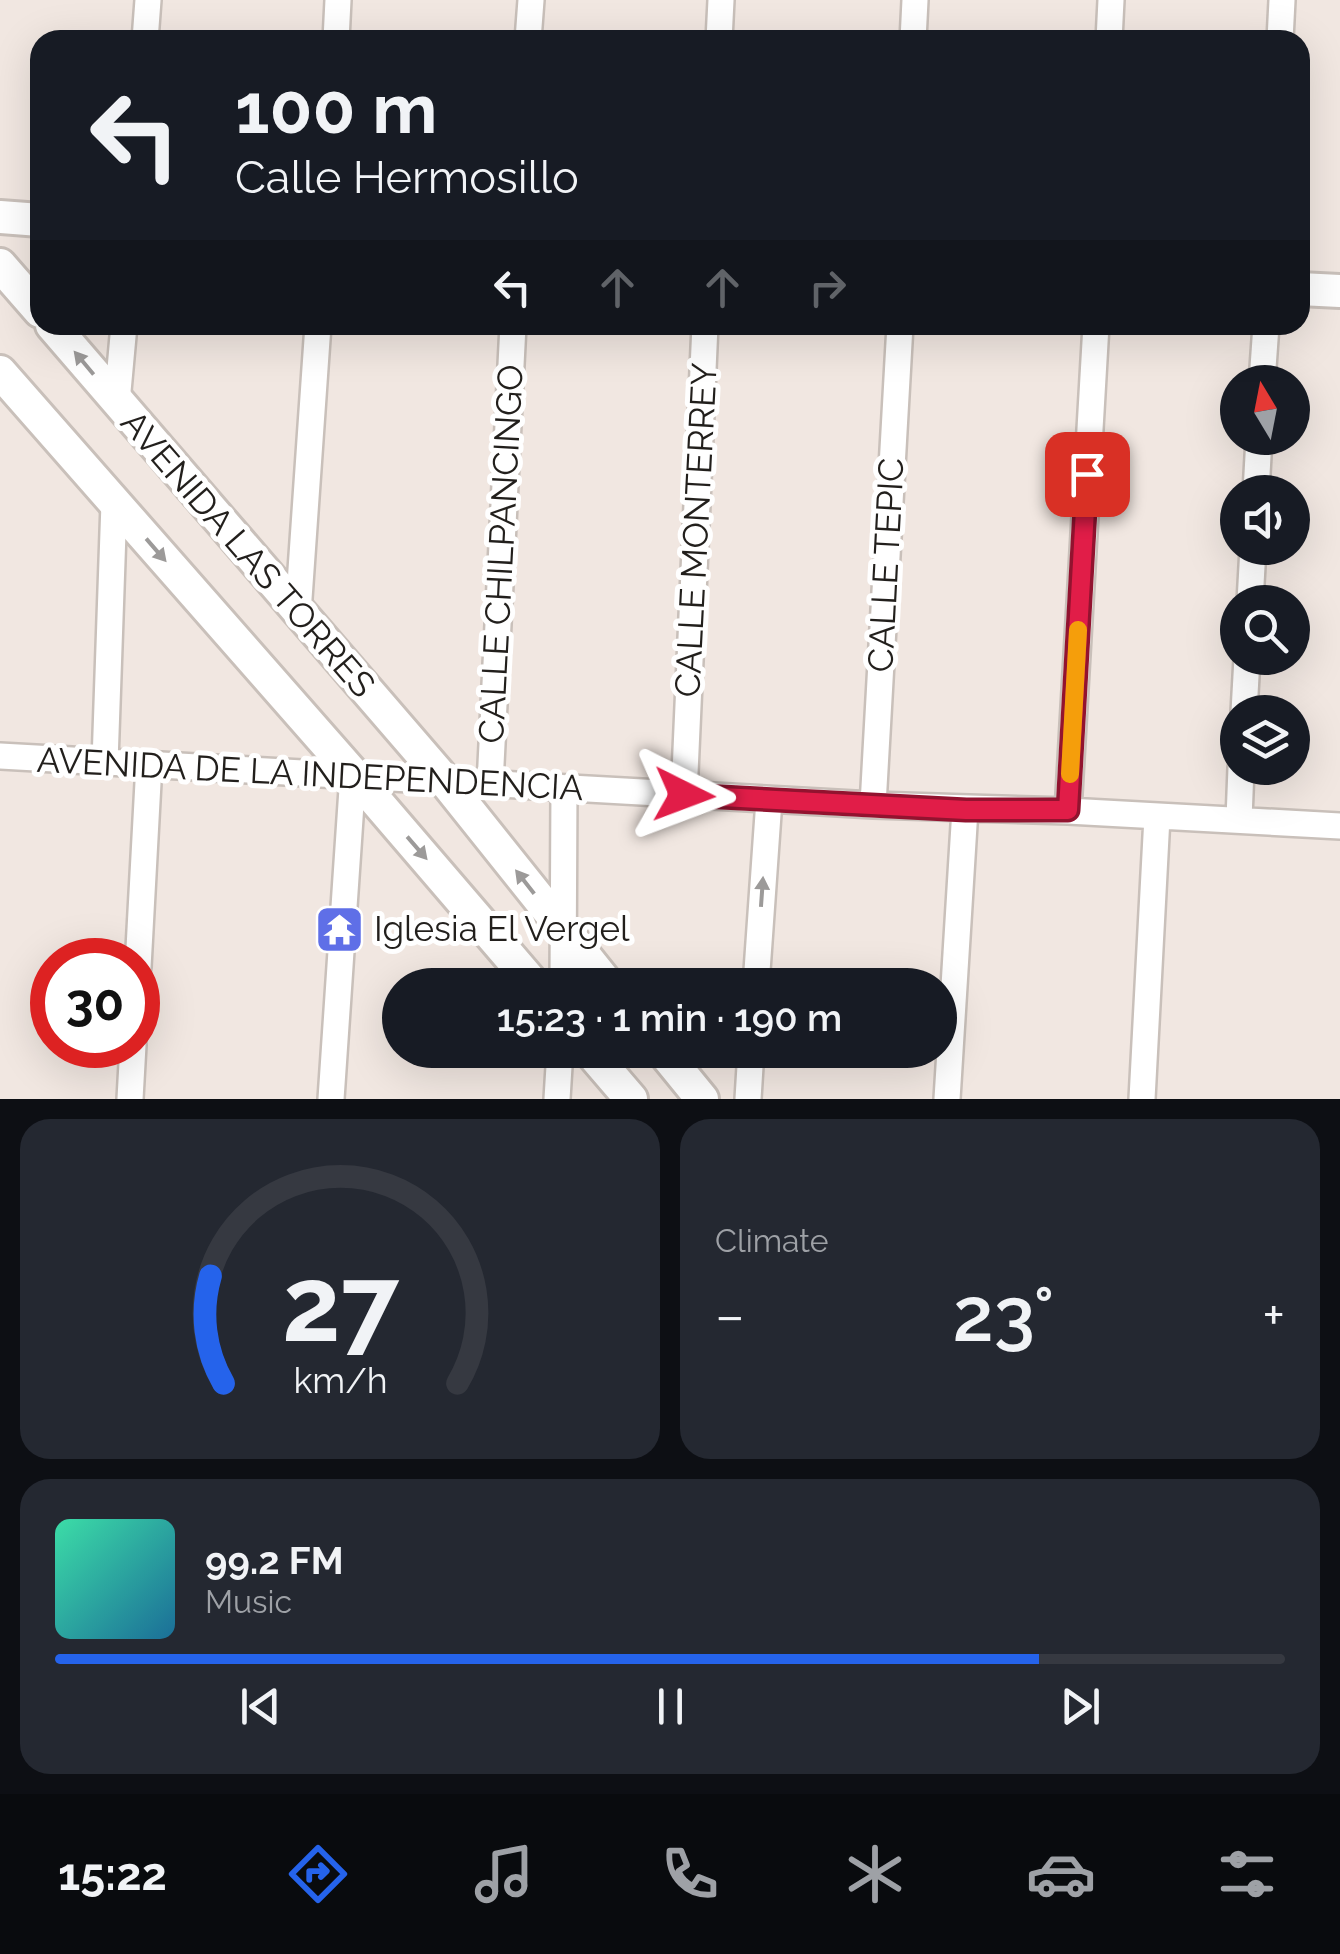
<!DOCTYPE html>
<html lang="en">
<head>
<meta charset="utf-8">
<style>
	:root { --surface:#171b24; --page:#242831; --text:#f1f3f6; --muted:#9ea1a6; --line:#363941; --accent:#2563eb }
	body { margin:0; font-family:Raleway,sans-serif; background:var(--page); color:var(--text); height:100vh; display:flex; flex-direction:column; font-size:38px; white-space:nowrap }
	* { box-sizing:border-box; margin:0 }
	p { font-size:32px; color:var(--muted) }
	.icon { flex:none; width:55px; height:55px; fill:none; stroke:currentColor; stroke-width:2; stroke-linecap:round; stroke-linejoin:round }
	.map { position:relative; height:1099px; overflow:hidden }
	.side { display:flex; flex-direction:column; gap:20px; padding:20px; background:#0d0f14; flex:1 }
	.side>* { flex:none }
	.guide { position:absolute; left:30px; top:30px; width:1280px; height:305px; border-radius:30px; box-shadow:0 10px 40px #0002; background:#171b24; color:var(--text); overflow:hidden }
	.needle { width:65px; rotate:350deg }
	.fabs { position:absolute; left:1220px; top:365px; display:grid; gap:20px }
	.fabs a { display:grid; place-items:center; width:90px; height:90px; border-radius:50%; background:var(--surface); box-shadow:0 10px 40px #0002; font-size:50px }
	.speed { position:absolute; left:30px; top:938px; display:flex; gap:20px; font-size:50px; font-weight:700; text-align:center }
	.speed>* { display:grid; place-content:center; width:130px; height:130px; border-radius:50%; background:var(--surface); box-shadow:0 10px 40px #0002; line-height:1 }
	.speed .limit { border:15px solid #d22; background:#fff; color:#111 }
	.pin { position:absolute; display:grid; place-items:center; width:85px; height:85px; color:#fff; margin:-42px; border-radius:20px; box-shadow:0 5px 15px #0006 }
	.me { position:absolute; width:110px; margin:-55px; rotate:93deg; stroke-linejoin:round; filter:drop-shadow(0 0 8px #0008) }
	.turn { display:flex; align-items:center; gap:35px; height:210px; padding:0 40px; font-size:45px }
	.turn .icon { width:130px; height:130px; stroke-width:2.5 }
	.turn b { display:block; font-size:70px; line-height:85px }
	.lanes { display:flex; align-items:center; height:95px; padding:0 40px; background:#0003; justify-content:center; gap:50px; direction:ltr }
	.lanes .off { opacity:.35 }
	.big { font-size:75px; font-weight:600; line-height:1.1 }
	.side .widget { flex:1; display:flex; flex-direction:column; justify-content:center; gap:15px; min-width:0; padding:0 35px; border-radius:30px; background:var(--page) }
	.side .dial { align-items:center; gap:0 }
	.dial svg { height:260px; overflow:visible; fill:none; stroke:var(--line); stroke-width:7; stroke-linecap:round; text-anchor:middle }
	.dial text { fill:var(--text); stroke:none }
	.song { display:flex; align-items:center; gap:30px }
	.cover { width:120px; height:120px; border-radius:15px; background:linear-gradient(135deg,hsl(160 70% 55%),hsl(200 70% 35%)) }
	.played { height:10px; border-radius:5px; background:linear-gradient(90deg,var(--accent) 80%,var(--line) 80%) }
	.keys { display:flex; justify-content:space-around; direction:ltr }
	.heat { display:flex; justify-content:space-between; align-items:center; font-size:55px; direction:ltr }
	.side .tiles { flex:1; display:grid; gap:20px; grid-template-columns:1fr 1fr }
	.widget:last-child { grid-column:span 2 }
	.trip { position:absolute; left:382px; top:968px; width:575px; height:100px; border-radius:50px; background:var(--surface); box-shadow:0 10px 40px #0002; font-weight:600; line-height:100px; text-align:center }
	.tabs { display:flex; height:160px; justify-content:space-around; align-items:center; background:#090b0e; color:var(--muted) }
	.tabs .icon { width:70px; height:70px }
	.tabs .active { color:var(--accent) }
	.tabs b { font-size:45px; color:var(--text) }
	.map>svg:first-child { display:block }
	.lines { fill:none; stroke-linecap:round; stroke-linejoin:round }
	.minor-casing { stroke:#c9c0ba; stroke-width:30 }
	.tertiary-casing { stroke:#c9c0ba; stroke-width:38 }
	.minor { stroke:#fff; stroke-width:25 }
	.tertiary { stroke:#fff; stroke-width:32 }
	.oneway { fill:#9c9a99 }
	.route-casing { stroke:#92132f; stroke-width:25 }
	.route { stroke:#e11d48; stroke-width:18 }
	.slow { stroke:#f59e0b; stroke-width:18 }
	.labels { text-anchor:middle; stroke-width:10; stroke-linejoin:round; paint-order:stroke }
	.street-label { font-size:35px; fill:#221f1c; stroke:#fff }
	.poi-label { font-size:35px; fill:#221f1c; stroke:#fff; text-anchor:start }
</style>
</head>
<body>
<div class="map">
<svg width="1340" height="1099" viewBox="0 0 1340 1099">
	<rect width="100%" height="100%" fill="#f1e7e1"/>
	<g class="lines">
		<defs>
			<path id="minor" d="M145,40L148,0
				M336,40L338,0
				M528,40L531,0
				M719,40L721,0
				M913,40L915,0
				M1109,40L1111,0
				M1280,40L1282,0
				M1262,382L1266,325
				M117,402L124,325
				M1256,492L1259,438
				M1250,602L1253,548
				M298,613L318,325
				M1244,712L1247,658
				M0,756L873,805L1068,811L1340,826
				M105,762L114,503
				M490,784L513,325
				M684,795L705,325
				M873,805L900,325
				M1068,811L1096,325
				M1239,819L1241,768
				M138,967L149,764
				M563,985L564,789
				M756,985L769,800
				M130,1099L133,1045
				M331,1099L353,774
				M557,1099L560,1050
				M748,1099L751,1050
				M947,1099L965,809
				M1142,1099L1157,817"/>
			<path id="tertiary" d="M0,217L40,220
				M0,265L40,311
				M1300,289L1340,291
				M52,325L445,781L608,985
				M0,372L353,774L534,985
				M589,1050L631,1099
				M662,1050L702,1099"/>
		</defs>
		<!-- minor casing -->
		<use href="#minor" class="minor-casing"/>
		<!-- tertiary casing -->
		<use href="#tertiary" class="tertiary-casing"/>
		<!-- minor -->
		<use href="#minor" class="minor"/>
		<!-- tertiary -->
		<use href="#tertiary" class="tertiary"/>
	</g>
	<!-- one-way arrows -->
	<defs><path id="oneway-solid" d="M-6-.8H1V-3.2L6.5 0L1 3.2V.8H-6Z" transform="scale(2.5)"/></defs>
	<g class="oneway">
		<use href="#oneway-solid" transform="translate(84 363) rotate(-130)"/>
		<use href="#oneway-solid" transform="translate(156 550) rotate(49)"/>
		<use href="#oneway-solid" transform="translate(417 848) rotate(49)"/>
		<use href="#oneway-solid" transform="translate(525 882) rotate(-128)"/>
		<use href="#oneway-solid" transform="translate(762 892) rotate(-86)"/>
	</g>
	<g class="lines">
		<defs>
			<path id="route" d="M684,795L966,810H1068L1087,474"/>
		</defs>
		<!-- route casing -->
		<use href="#route" class="route-casing"/>
		<!-- route -->
		<use href="#route" class="route"/>
		<!-- slow -->
		<path class="slow" d="M1070,774L1078,630"/>
	</g>
	<!-- icons -->
	<defs>
		<symbol id="temple-square" viewBox="-11 -11 22 22"><rect x="-9" y="-9" width="18" height="18" rx="4" fill="#5f6fe7" stroke="#fff"/><path d="M0-6L5-2H3V0L6.5 2.5H4V6H1.5V3h-3V6H-4V2.5H-6.5L-3 0V-2H-5Z" fill="#fff"/></symbol>
	</defs>
	<g fill-rule="evenodd">
		<use href="#temple-square" x="312" y="902" width="55" height="55"/>
	</g>
	<g class="labels">
		<!-- street labels -->
		<g class="street-label">
			<text transform="translate(696 530) rotate(-87)" y="12">CALLE MONTERREY</text>
			<text transform="translate(248 554) rotate(49)" y="12">AVENIDA LAS TORRES</text>
			<text transform="translate(501 554) rotate(-87)" y="12">CALLE CHILPANCINGO</text>
			<text transform="translate(886 565) rotate(-87)" y="12">CALLE TEPIC</text>
			<text transform="translate(310 774) rotate(3)" y="12">AVENIDA DE LA INDEPENDENCIA</text>
		</g>
		<!-- poi labels -->
		<g class="poi-label">
			<text x="374" y="941">Iglesia El Vergel</text>
		</g>
	</g>
</svg>
<div class="fabs">
<a><svg class="needle" viewBox="-14 -14 28 28"><path d="M0-13l5 13h-10z" fill="#e53935"/><path d="M0 13l5-13h-10z" fill="#9ea1a6"/></svg></a>
<a><svg class="icon" aria-label="sound" viewBox="0 0 24 24"><path d="M4 9h4l5-4v14l-5-4H4zM17 9q2 3 0 6"/></svg></a>
<a><svg class="icon" aria-label="search" viewBox="0 0 24 24"><circle cx="10" cy="10" r="6"/><path d="M15 15l6 6"/></svg></a>
<a><svg class="icon" aria-label="layers" viewBox="0 0 24 24"><path d="M12 4l9 5-9 5-9-5zM3 14l9 5 9-5"/></svg></a>
</div>
<div class="speed"><div class="limit">30</div></div>
<div class="pin" style="left:1087px;top:474px;background:#d93025"><svg class="icon" aria-label="arrive" viewBox="0 0 24 24"><path d="M6 21V4h12l-3 4 3 4H6"/></svg></div>
<svg class="me" style="left:684px;top:795px" viewBox="-20 -20 40 40"><path d="M0-17L14 15 0 8-14 15z" fill="#e11d48" stroke="#fff" stroke-width="4"/></svg>
<div class="trip">15:23 · 1 min · 190 m</div>
<div class="guide">
<div class="turn"><svg class="icon" aria-label="left" viewBox="0 0 24 24"><path d="M17 20v-9H6M10 6l-5 5 5 5"/></svg><div><b>100 m</b>Calle Hermosillo</div></div>
<div class="lanes"><svg class="icon" aria-label="left" viewBox="0 0 24 24"><path d="M17 20v-9H6M10 6l-5 5 5 5"/></svg><svg class="icon off" aria-label="ahead" viewBox="0 0 24 24"><path d="M12 20V5M6 11l6-6 6 6"/></svg><svg class="icon off" aria-label="ahead" viewBox="0 0 24 24"><path d="M12 20V5M6 11l6-6 6 6"/></svg><svg class="icon off" aria-label="right" viewBox="0 0 24 24"><path d="M7 20v-9h11M14 6l5 5-5 5"/></svg></div>
</div>
</div>
<section class="side">
<div class="tiles">
<div class="widget dial"><svg viewBox="0 0 100 80">
<path d="M14 69A42 42 0 1 1 86 69"/>
<path d="M14 69A42 42 0 0 1 10 36" stroke="#2563eb"/>
<text x="50" y="56" font-size="32" font-weight="700">27</text>
<text x="50" y="72" font-size="11">km/h</text>
</svg></div>
<div class="widget"><p>Climate</p>
<div class="heat"><a>−</a><b class="big">23°</b><a>+</a></div>
</div>
<div class="widget">
<div class="song"><i class="cover"></i><div><b>99.2 FM</b><p>Music</p></div></div>
<div class="played"></div>
<div class="keys"><svg class="icon" aria-label="previous" viewBox="0 0 24 24"><path d="M18 5L8 12l10 7zM5 5v14"/></svg><svg class="icon" aria-label="pause" viewBox="0 0 24 24"><path d="M8 5v14M16 5v14"/></svg><svg class="icon" aria-label="next" viewBox="0 0 24 24"><path d="M6 5l10 7-10 7zM19 5v14"/></svg></div>
</div>
</div>
</section>
<nav class="tabs">
<b>15:22</b>
<svg class="icon active" aria-label="directions" viewBox="0 0 24 24"><path d="M12 3l9 9-9 9-9-9zM9 14v-3h6M13 9l2 2-2 2"/></svg>
<svg class="icon" aria-label="music" viewBox="0 0 24 24"><path d="M9 18V5l10-2v13"/><circle cx="6" cy="18" r="3"/><circle cx="16" cy="16" r="3"/></svg>
<svg class="icon" aria-label="phone" viewBox="0 0 24 24"><path d="M5 4h4l2 5-3 2q2 4 5 5l2-3 5 2v4C11 20 4 13 5 4z"/></svg>
<svg class="icon" aria-label="climate" viewBox="0 0 24 24"><path d="M12 3v18M4 7l16 10M4 17L20 7"/></svg>
<svg class="icon" aria-label="car" viewBox="0 0 24 24"><path d="M5 17H2v-5l4-1 3-4h7l3 4 3 1v5h-3M9 17h6M6 11h13"/><circle cx="7" cy="17" r="2"/><circle cx="17" cy="17" r="2"/></svg>
<svg class="icon" aria-label="filters" viewBox="0 0 24 24"><path d="M4 7h16M4 17h16"/><circle cx="9" cy="7" r="2"/><circle cx="15" cy="17" r="2"/></svg>
</nav>
</body>
</html>
